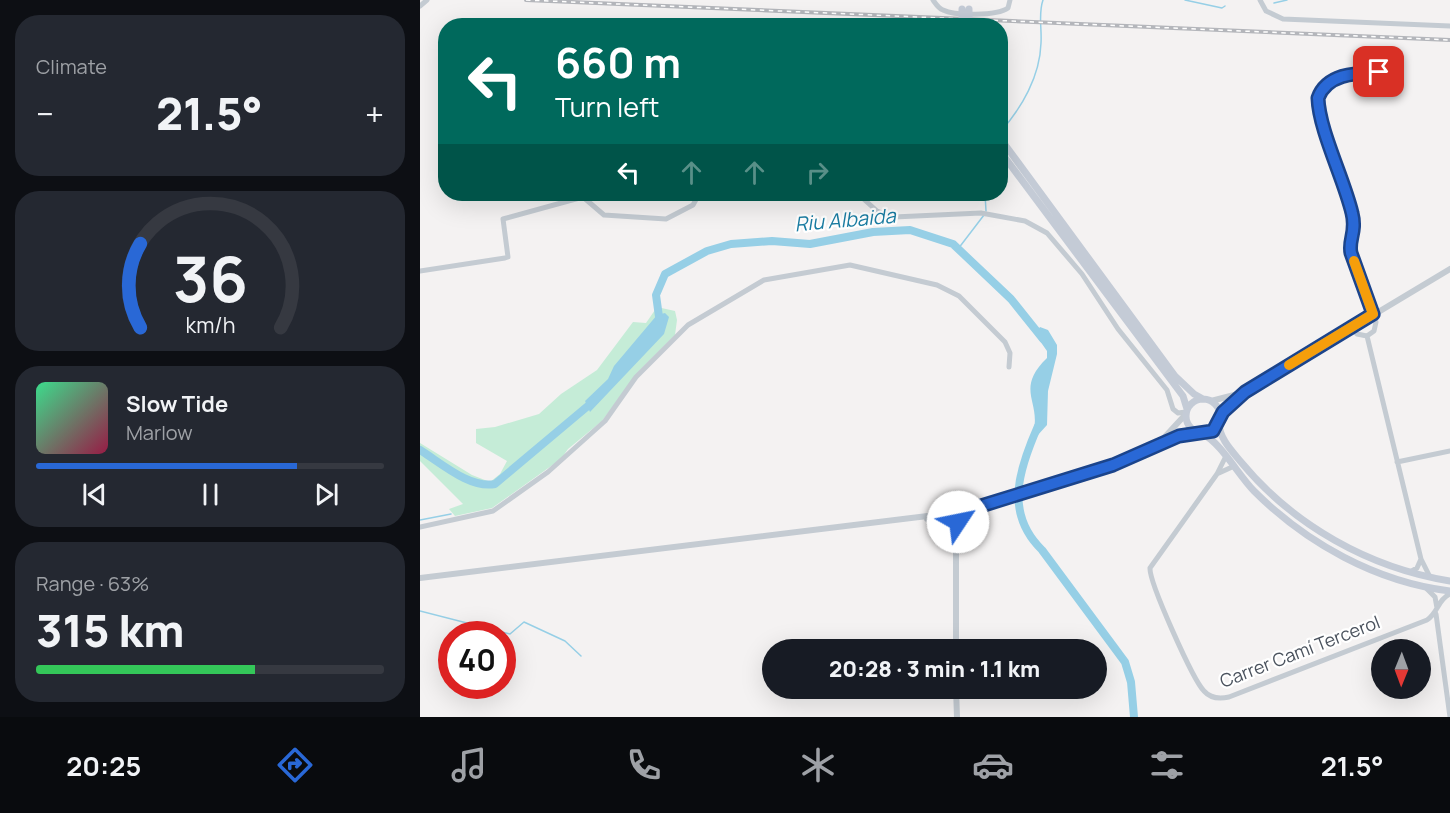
<!DOCTYPE html>
<html lang="en">
<head>
<meta charset="utf-8">
<style>
	:root { --surface:#171b24; --page:#242831; --text:#f1f3f6; --muted:#9ea1a6; --line:#363941; --accent:#2968d6 }
	body { margin:0; font-family:Manrope,sans-serif; background:var(--page); color:var(--text); height:100vh; display:flex; flex-direction:column; font-size:22px; white-space:nowrap }
	* { box-sizing:border-box; margin:0 }
	p { font-size:20px; color:var(--muted) }
	.icon { flex:none; width:33px; height:33px; fill:none; stroke:currentColor; stroke-width:2; stroke-linecap:round; stroke-linejoin:round }
	.map { position:relative; flex:1; overflow:hidden }
	.drawer { display:flex; flex-direction:column; gap:15px; padding:15px; background:#0d0f14; width:420px }
	.drawer>* { flex:none }
	.hud { position:absolute; left:18px; top:18px; width:570px; height:183px; border-radius:24px; box-shadow:0 6px 24px #0002; background:#00695c; color:#fff; overflow:hidden }
	.needle { width:39px; rotate:181deg }
	.tools { position:absolute; left:951px; top:639px; display:grid; gap:12px }
	.tools a { display:grid; place-items:center; width:60px; height:60px; border-radius:50%; background:var(--surface); box-shadow:0 6px 24px #0002; font-size:30px }
	.speed { position:absolute; left:18px; top:621px; display:flex; gap:12px; font-size:30px; font-weight:700; text-align:center }
	.speed>* { display:grid; place-content:center; width:78px; height:78px; border-radius:50%; background:var(--surface); box-shadow:0 6px 24px #0002; line-height:1 }
	.speed .limit { border:9px solid #d22; background:#fff; color:#111 }
	.pin { position:absolute; display:grid; place-items:center; width:51px; height:51px; color:#fff; margin:-26px; border-radius:12px; box-shadow:0 3px 9px #0006 }
	.me { position:absolute; width:66px; margin:-33px; rotate:56deg; stroke-linejoin:round; filter:drop-shadow(0 0 4px #0008) }
	.turn { display:flex; align-items:center; gap:21px; height:126px; padding:0 18px; font-size:27px }
	.turn .icon { width:78px; height:78px; stroke-width:2.5 }
	.turn b { display:block; font-size:42px; line-height:51px }
	.lanes { display:flex; align-items:center; height:57px; padding:0 18px; background:#0003; justify-content:center; gap:30px; direction:ltr }
	.lanes .off { opacity:.35 }
	.big { font-size:45px; font-weight:800; line-height:1.1 }
	.drawer .card { flex:1; display:flex; flex-direction:column; justify-content:center; gap:9px; min-width:0; padding:0 21px; border-radius:24px; background:var(--page) }
	.drawer .dial { align-items:center; gap:0 }
	.dial svg { height:156px; overflow:visible; fill:none; stroke:var(--line); stroke-width:7; stroke-linecap:round; text-anchor:middle }
	.dial text { fill:var(--text); stroke:none }
	.song { display:flex; align-items:center; gap:18px }
	.cover { width:72px; height:72px; border-radius:9px; background:linear-gradient(135deg,hsl(150 70% 55%),hsl(340 70% 35%)) }
	.played { height:6px; border-radius:3px; background:linear-gradient(90deg,var(--accent) 75%,var(--line) 75%) }
	.keys { display:flex; justify-content:space-around; direction:ltr }
	.heat { display:flex; justify-content:space-between; align-items:center; font-size:33px; direction:ltr }
	.charge { height:9px; border-radius:4px; background:linear-gradient(90deg,#34c759 63%,var(--line) 0) }
	.trip { position:absolute; left:342px; top:639px; width:345px; height:60px; border-radius:30px; background:var(--surface); box-shadow:0 6px 24px #0002; font-weight:800; line-height:60px; text-align:center }
	.tab-bar { display:flex; height:96px; justify-content:space-around; align-items:center; background:#090b0e; color:var(--muted) }
	.tab-bar .icon { width:42px; height:42px }
	.tab-bar .current { color:var(--accent) }
	.tab-bar b { font-size:27px; color:var(--text) }
	main { display:flex; flex:1; min-height:0 }
	.map>svg:first-child { display:block }
	.green { fill:#c5ecd7 }
	.water { fill:#96cfe6 }
	.lines { fill:none; stroke-linecap:round; stroke-linejoin:round }
	.stream { stroke:#96cfe6; stroke-width:1.5 }
	.river { stroke:#96cfe6; stroke-width:8 }
	.minor { stroke:#c4cbd2; stroke-width:5 }
	.tertiary { stroke:#c4cbd2; stroke-width:6 }
	.secondary { stroke:#c4cbd6; stroke-width:7 }
	.rail-casing { stroke:#b4b6bb; stroke-width:4 }
	.rail { stroke:#fff; stroke-width:1.5; stroke-dasharray:4.5; stroke-linecap:butt }
	.secondary-bridge { stroke:#c4cbd6; stroke-width:7 }
	.route-casing { stroke:#1b448b; stroke-width:15 }
	.route { stroke:#2968d6; stroke-width:10 }
	.slow { stroke:#f59e0b; stroke-width:10 }
	.labels { text-anchor:middle; stroke-width:4.5; stroke-linejoin:round; paint-order:stroke }
	.street-label { font-size:18px; fill:#4b535e; stroke:#fff }
	.water-label { font-size:20px; font-style:italic; fill:#197ca2; stroke:#fff }
</style>
</head>
<body>
<main>
<section class="drawer">
<div class="card"><p>Climate</p>
<div class="heat"><a>−</a><b class="big">21.5°</b><a>+</a></div>
</div>
<div class="card dial"><svg viewBox="0 0 100 80">
<path d="M14 69A42 42 0 1 1 86 69"/>
<path d="M14 69A42 42 0 0 1 14 26" stroke="#2968d6"/>
<text x="50" y="56" font-size="32" font-weight="700">36</text>
<text x="50" y="72" font-size="11">km/h</text>
</svg></div>
<div class="card">
<div class="song"><i class="cover"></i><div><b>Slow Tide</b><p>Marlow</p></div></div>
<div class="played"></div>
<div class="keys"><svg class="icon" aria-label="previous" viewBox="0 0 24 24"><path d="M18 5L8 12l10 7zM5 5v14"/></svg><svg class="icon" aria-label="pause" viewBox="0 0 24 24"><path d="M8 5v14M16 5v14"/></svg><svg class="icon" aria-label="next" viewBox="0 0 24 24"><path d="M6 5l10 7-10 7zM19 5v14"/></svg></div>
</div>
<div class="card"><p>Range · 63%</p><b class="big">315 km</b><div class="charge"></div></div>
</section>
<div class="map">
<svg width="1030" height="717" viewBox="0 0 1030 717">
	<rect width="100%" height="100%" fill="#f4f2f2"/>
	<!-- green -->
	<path class="green" d="M237,307L255,311L257,320L255,335L219,371L182,421L148,449L141,459L72,508L35,516L29,509L43,504L0,461V443L52,475L70,482L80,474L87,461L56,443V429L75,427L119,414L141,394L177,370L213,322L226,323Z"/>
	<!-- water -->
	<path class="water" d="M245,313L249,317L244,334L170,412L165,401L188,379L194,366L237,315Z
		M620,327L628,330L637,345V354L628,391L627,425L617,436L613,433C622,402 594,390 627,358V351L615,334Z"/>
	<g class="lines">
		<!-- stream -->
		<path class="stream" d="M765,0L802,8L805,6
			M854,3L867,0
			M580,132C602,108 620,76 621,43C622,28 618,14 623,0
			M565,194L566,211
			M538,249L564,215
			M0,520L31,514
			M0,611L90,634L104,622L145,641L161,656"/>
		<!-- river -->
		<path class="river" d="M240,324L236,295L245,274L287,251L311,244L352,241L390,244L453,232L490,230L533,244L591,299L623,339
			M618,426C599,469 584,513 622,550L705,662L711,682L714,717
			M0,450C21,463 50,489 75,484L175,400"/>
		<!-- minor -->
		<path class="minor" d="M513,0C516,4 518,8 523,10C535,16 577,16 588,8L590,0
			M840,0L846,11L863,19L1030,26
			M0,6L7,0
			M438,194L457,211L474,217L561,213L605,221L627,233L662,274L698,329L747,390L753,409L758,413L766,412
			M0,271L85,258L88,257L83,219L163,197L184,215L246,219L273,205L279,194
			M931,328L937,334L947,336L954,331L956,322L931,253C928,240 937,232 932,213C925,183 898,125 899,98C907,73 938,73 959,72
			M947,336L1001,559
			M805,458L797,474L730,568C729,582 773,680 784,691C791,699 800,699 809,697L1007,620C1018,613 1018,599 1030,594
			M977,462L1030,451
			M799,473L812,467
			M0,527L73,511L128,472L185,421L216,377L268,325L344,280L430,265L517,285L539,296L585,342L590,353L589,367
			M990,572L997,568L1001,559L1010,577
			M1005,587L1015,597L1017,608
			M1016,614L1030,717"/>
		<!-- tertiary -->
		<path class="tertiary" d="M791,401L822,393
			M800,418L825,392L1030,269
			M741,441L765,415
			M507,519L521,521L532,529
			M0,578L532,513L693,465L737,444L777,433
			M536,650V544L538,522L547,510
			M536,688L537,717"/>
		<!-- secondary -->
		<path class="secondary" d="M580,138L755,376L774,394L783,399
			M580,151L763,396L767,409
			M766 416a17 17 0 1 1 34 0a17 17 0 1 1-34 0Z
			M799,423C799,438 812,451 821,462C873,525 949,568 1030,581
			M783,434C801,443 819,476 834,491C886,543 956,582 1030,591"/>
		<defs>
			<path id="rail" d="M106,0L1030,40"/>
		</defs>
		<!-- rail casing -->
		<use href="#rail" class="rail-casing"/>
		<!-- rail -->
		<use href="#rail" class="rail"/>
		<!-- secondary-bridge -->
		<path class="secondary-bridge" d="M542,9V26
			M549,9V26"/>
	</g>
	<g class="lines">
		<defs>
			<path id="route" d="M538,522L548,510L693,465L759,436L793,431L803,412L825,392L953,314L931,253C928,240 937,232 932,213C924,179 899,130 898,98C907,73 937,73 959,72"/>
		</defs>
		<!-- route casing -->
		<use href="#route" class="route-casing"/>
		<!-- route -->
		<use href="#route" class="route"/>
		<!-- slow -->
		<path class="slow" d="M869,365L953,314L934,261"/>
	</g>
	<g class="labels">
		<!-- street labels -->
		<g class="street-label">
			<text transform="translate(880 652) rotate(-21)" y="6">Carrer Camí Tercerol</text>
		</g>
		<!-- water labels -->
		<g class="water-label">
			<text transform="translate(425 220) rotate(-5)" y="7">Riu Albaida</text>
		</g>
	</g>
</svg>
<div class="tools">
<a><svg class="needle" viewBox="-14 -14 28 28"><path d="M0-13l5 13h-10z" fill="#e53935"/><path d="M0 13l5-13h-10z" fill="#9ea1a6"/></svg></a>
</div>
<div class="speed"><div class="limit">40</div></div>
<div class="pin" style="left:959px;top:72px;background:#d93025"><svg class="icon" aria-label="arrive" viewBox="0 0 24 24"><path d="M6 21V4h12l-3 4 3 4H6"/></svg></div>
<svg class="me" style="left:538px;top:522px" viewBox="-20 -20 40 40"><circle r="19" fill="#fff"/><path d="M0-13L10 11 0 6-10 11z" fill="#2968d6"/></svg>
<div class="trip">20:28 · 3 min · 1.1 km</div>
<div class="hud">
<div class="turn"><svg class="icon" aria-label="left" viewBox="0 0 24 24"><path d="M17 20v-9H6M10 6l-5 5 5 5"/></svg><div><b>660 m</b>Turn left</div></div>
<div class="lanes"><svg class="icon" aria-label="left" viewBox="0 0 24 24"><path d="M17 20v-9H6M10 6l-5 5 5 5"/></svg><svg class="icon off" aria-label="ahead" viewBox="0 0 24 24"><path d="M12 20V5M6 11l6-6 6 6"/></svg><svg class="icon off" aria-label="ahead" viewBox="0 0 24 24"><path d="M12 20V5M6 11l6-6 6 6"/></svg><svg class="icon off" aria-label="right" viewBox="0 0 24 24"><path d="M7 20v-9h11M14 6l5 5-5 5"/></svg></div>
</div>
</div>
</main>
<nav class="tab-bar">
<b>20:25</b>
<svg class="icon current" aria-label="directions" viewBox="0 0 24 24"><path d="M12 3l9 9-9 9-9-9zM9 14v-3h6M13 9l2 2-2 2"/></svg>
<svg class="icon" aria-label="music" viewBox="0 0 24 24"><path d="M9 18V5l10-2v13"/><circle cx="6" cy="18" r="3"/><circle cx="16" cy="16" r="3"/></svg>
<svg class="icon" aria-label="phone" viewBox="0 0 24 24"><path d="M5 4h4l2 5-3 2q2 4 5 5l2-3 5 2v4C11 20 4 13 5 4z"/></svg>
<svg class="icon" aria-label="climate" viewBox="0 0 24 24"><path d="M12 3v18M4 7l16 10M4 17L20 7"/></svg>
<svg class="icon" aria-label="car" viewBox="0 0 24 24"><path d="M5 17H2v-5l4-1 3-4h7l3 4 3 1v5h-3M9 17h6M6 11h13"/><circle cx="7" cy="17" r="2"/><circle cx="17" cy="17" r="2"/></svg>
<svg class="icon" aria-label="filters" viewBox="0 0 24 24"><path d="M4 7h16M4 17h16"/><circle cx="9" cy="7" r="2"/><circle cx="15" cy="17" r="2"/></svg>
<b>21.5°</b>
</nav>
</body>
</html>
